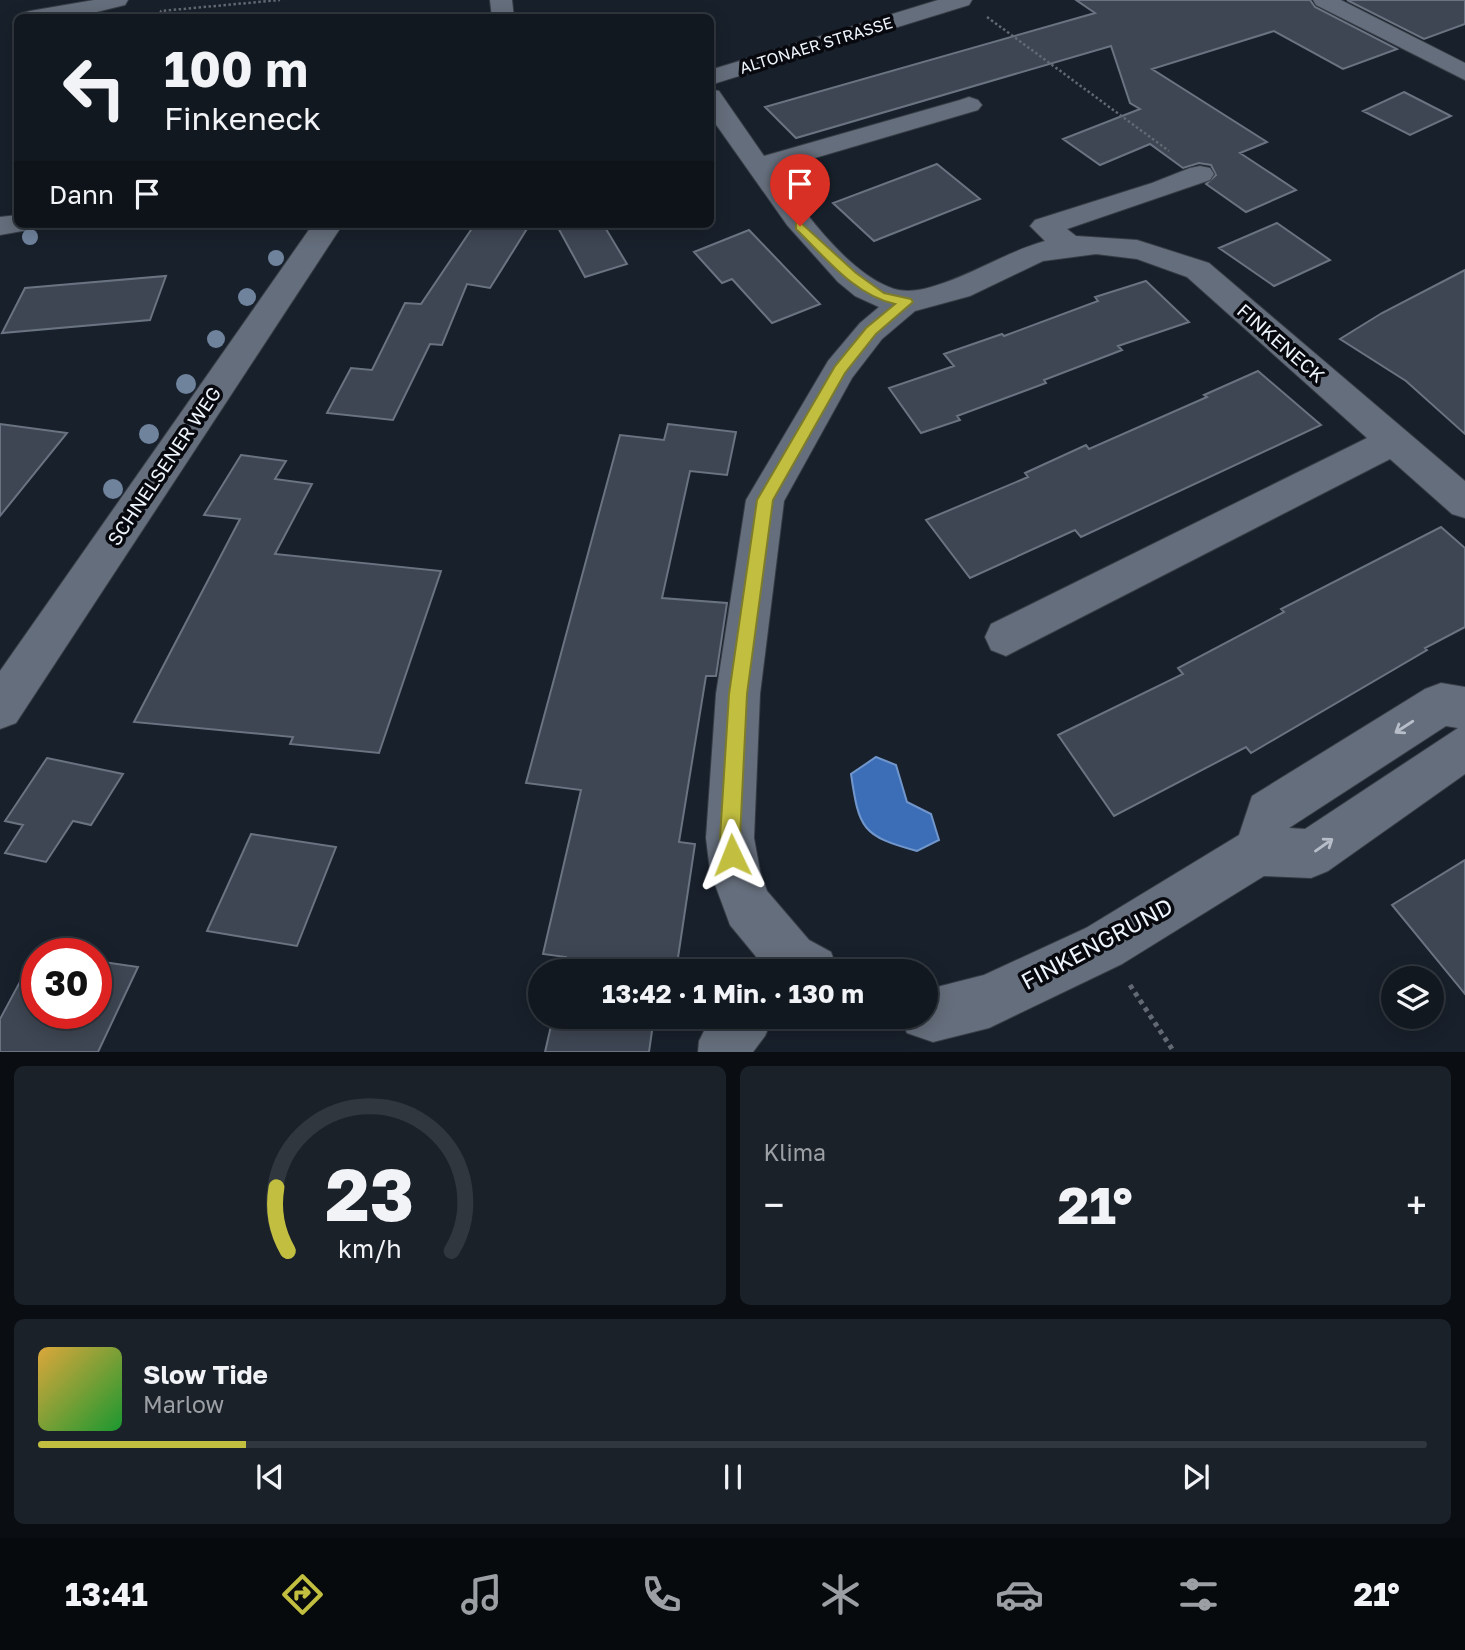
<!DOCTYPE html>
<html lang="de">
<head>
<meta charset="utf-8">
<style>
	:root { --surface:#121820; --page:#1b2129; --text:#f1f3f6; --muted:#9ca0a5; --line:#31373e; --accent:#c1be40 }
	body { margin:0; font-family:"Golos Text",sans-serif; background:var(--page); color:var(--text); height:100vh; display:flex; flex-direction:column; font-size:26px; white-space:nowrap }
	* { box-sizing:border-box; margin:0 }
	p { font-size:23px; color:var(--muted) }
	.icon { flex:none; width:38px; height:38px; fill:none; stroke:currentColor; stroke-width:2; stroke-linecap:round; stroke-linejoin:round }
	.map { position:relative; height:1052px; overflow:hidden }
	.panel { display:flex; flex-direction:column; gap:14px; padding:14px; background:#0a0d12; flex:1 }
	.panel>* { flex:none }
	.guide { position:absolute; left:14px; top:14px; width:700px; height:214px; border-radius:10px; box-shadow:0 4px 18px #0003,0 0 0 2px var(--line); background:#121820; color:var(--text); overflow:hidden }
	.tools { position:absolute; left:1381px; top:966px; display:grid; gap:14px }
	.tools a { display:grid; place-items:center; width:63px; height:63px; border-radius:50%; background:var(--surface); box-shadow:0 4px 18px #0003,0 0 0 2px var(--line); font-size:35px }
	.speed { position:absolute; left:21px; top:938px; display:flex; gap:14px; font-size:35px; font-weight:700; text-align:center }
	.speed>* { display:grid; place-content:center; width:91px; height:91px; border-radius:50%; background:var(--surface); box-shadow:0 4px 18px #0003,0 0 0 2px var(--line); line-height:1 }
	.speed .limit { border:10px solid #d22; background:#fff; color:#111 }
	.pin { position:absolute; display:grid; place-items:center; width:60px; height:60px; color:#fff; margin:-72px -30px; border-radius:50% 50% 50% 0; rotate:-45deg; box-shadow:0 0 7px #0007 }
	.pin .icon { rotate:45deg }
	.me { position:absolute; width:77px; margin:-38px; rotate:358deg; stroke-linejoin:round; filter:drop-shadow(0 0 5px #0008) }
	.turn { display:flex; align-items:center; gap:24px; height:147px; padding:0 35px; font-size:32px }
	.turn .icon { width:91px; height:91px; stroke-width:2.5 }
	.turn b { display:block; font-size:49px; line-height:60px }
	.then { display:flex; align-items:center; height:66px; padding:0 35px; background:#0003; gap:14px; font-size:26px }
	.big { font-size:52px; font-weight:700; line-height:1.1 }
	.panel .widget { flex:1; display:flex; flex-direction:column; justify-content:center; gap:10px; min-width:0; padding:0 24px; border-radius:10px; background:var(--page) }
	.panel .dial { align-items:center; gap:0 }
	.dial svg { height:182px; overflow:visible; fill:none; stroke:var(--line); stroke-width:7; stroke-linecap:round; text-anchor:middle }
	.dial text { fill:var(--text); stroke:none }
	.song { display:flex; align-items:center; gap:21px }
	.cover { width:84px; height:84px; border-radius:10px; background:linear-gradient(135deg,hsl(40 70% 55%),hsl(130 70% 35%)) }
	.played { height:7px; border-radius:4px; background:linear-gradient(90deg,var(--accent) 15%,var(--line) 15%) }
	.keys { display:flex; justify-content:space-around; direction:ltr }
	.heat { display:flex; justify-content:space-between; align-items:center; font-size:38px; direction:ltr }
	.panel .tiles { flex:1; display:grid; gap:14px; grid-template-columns:1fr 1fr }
	.widget:last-child { grid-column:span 2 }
	.trip { position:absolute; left:528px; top:959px; width:410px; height:70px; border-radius:35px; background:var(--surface); box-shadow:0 4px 18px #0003,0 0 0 2px var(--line); font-weight:700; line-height:70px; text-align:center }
	.tab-bar { display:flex; height:112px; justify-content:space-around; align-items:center; background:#070a0d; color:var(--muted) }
	.tab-bar .icon { width:49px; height:49px }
	.tab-bar .current { color:var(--accent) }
	.tab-bar b { font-size:32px; color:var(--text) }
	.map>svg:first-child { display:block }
	.water { fill:#3b6eb7; stroke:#7196cc; stroke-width:2 }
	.building { fill:#3e4653; stroke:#6a7381; stroke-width:2 }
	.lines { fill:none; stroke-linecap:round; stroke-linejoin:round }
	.minor-casing { stroke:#373d46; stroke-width:2 }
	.tertiary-casing { stroke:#373d46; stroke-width:2 }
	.secondary-casing { stroke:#373d46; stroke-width:2 }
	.path-far1 { stroke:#626973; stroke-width:2.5; stroke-dasharray:2.5 2.5; stroke-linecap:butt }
	.path { stroke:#626973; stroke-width:5; stroke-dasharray:4.5 4.5; stroke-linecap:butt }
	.minor { fill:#656e7c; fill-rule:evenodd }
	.tertiary { fill:#656e7c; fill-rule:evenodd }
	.secondary { fill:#656e7c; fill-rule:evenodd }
	.tree { fill:#70839d }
	.oneway { stroke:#b7bec9 }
	.route { fill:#c1be40; stroke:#7d7c2a; stroke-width:2 }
	.labels { text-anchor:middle; stroke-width:7; stroke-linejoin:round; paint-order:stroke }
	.far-street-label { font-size:16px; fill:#eef4fc; stroke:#07090e }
	.street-label { font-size:19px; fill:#eef4fc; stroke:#07090e }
	.near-street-label { font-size:23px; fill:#eef4fc; stroke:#07090e }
</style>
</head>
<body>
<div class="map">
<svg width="1465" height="1052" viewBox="0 0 1465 1052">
	<rect width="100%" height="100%" fill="#18202b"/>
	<!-- water -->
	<path class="water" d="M876,757L896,765L907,802L931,814L939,840L917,851C862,836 859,829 851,774Z"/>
	<!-- building -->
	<path class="building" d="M1076,0H1310L1315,7L1397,49L1343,69L1274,31L1152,69L1267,142L1240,153L1296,190L1246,212L1206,184L1216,175L1211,165L1199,163L1183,168L1150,144L1100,165L1063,139L1140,109L1130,103L1111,46L796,138L765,107L1095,13Z
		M1347,0H1465V24L1424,39Z
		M1404,92L1451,116L1410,135L1363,111Z
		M937,164L980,199L874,241L833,203Z
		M1277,223L1330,260L1274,286L1219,248Z
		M475,224H530L490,288L467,284L442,345L430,344L393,420L327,413L351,368L372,370L405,303L421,304Z
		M556,224H603L627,264L585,277Z
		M749,230L820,304L772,323L732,279L722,283L694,252Z
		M1465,270V434L1406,381L1340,339L1382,313Z
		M166,276L150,320L2,333L25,288Z
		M1146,281L1189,322L1118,346L1122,350L1044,380L1046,383L957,416L960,420L921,433L889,388L954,366L944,354L1002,334L1004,336L1098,301L1095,297Z
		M1258,371L1321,425L1081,537L1075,530L970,578L926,520L1028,477L1025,473L1086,445L1089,449L1207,397L1204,395Z
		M0,424L67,433L0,516Z
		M668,424L736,432L727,475L690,471L662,598L727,603L716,676H706L679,842L695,844L676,971H563L566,957L543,954L581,790L526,783L620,435L664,440Z
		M241,455L286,461L275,479L312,484L275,554L441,571L379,753L290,744L293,737L134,722L240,519L204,515Z
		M1441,527L1465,548V627L1425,648L1427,650L1251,753L1246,747L1114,816L1058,735L1183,674L1178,668L1284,612L1281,609Z
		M47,758L123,774L91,825L73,821L46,862L5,853L23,825L5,821Z
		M251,834L336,847L297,946L207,931Z
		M1465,860V994L1392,905Z
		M36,952L49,954H37V1013H96V961L138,967L98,1052H0V1019Z
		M553,1017H654L649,1052H545Z"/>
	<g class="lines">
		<defs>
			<path id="minor" d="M94,0H128L125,5L72,18H19L22,13L30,11Z
				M490,0H512L514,18H492Z
				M1313,0H1341L1465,63V80L1316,5Z
				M710,89L719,91L764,156L960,100L969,97L978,100L982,105L978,110L774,170C802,208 844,269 889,287C902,293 918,291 931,287C971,276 1005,252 1045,241L1030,226L1035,220L1152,183L1190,168L1200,166L1210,168L1214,174L1210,180L1067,229L1076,236L1137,240L1209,263L1465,481V518L1452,514L1390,459L1006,656L991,650L985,637L991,624L1367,438L1187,277L1137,259L1096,254L1043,261L970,296L915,311L882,339L852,378L784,501L760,694L754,838L760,871L767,891L809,940L831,952L838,971H768L730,925L710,871L706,838L716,694L746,500L828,361L860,323L879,307L855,296L838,282L787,225L710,116Z
				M1441,683L1465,687V774L1328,871L1311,878L1264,876L1122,964L989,1028L933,1042L907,1033L900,1017H926V987L933,988L984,975L1086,928L1239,835L1252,796L1425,689ZM1446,726L1458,728L1305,829L1289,828Z
				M711,1017H773L765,1036L753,1052H698L699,1041Z"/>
			<path id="tertiary" d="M313,224H343L16,723L0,729V671Z"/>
			<path id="secondary" d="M938,0H972L969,5L710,85V70Z
				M18,215V224H33L28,230L0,235V217Z"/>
		</defs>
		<!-- minor casing -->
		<use href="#minor" class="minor-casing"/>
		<!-- tertiary casing -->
		<use href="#tertiary" class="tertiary-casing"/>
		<!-- secondary casing -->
		<use href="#secondary" class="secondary-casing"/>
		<!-- path-far1 -->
		<path class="path-far1" d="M987,17L1169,151
			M159,18L161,11L280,0"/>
		<!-- path -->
		<path class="path" d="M1130,985L1174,1052"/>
		<!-- minor -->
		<use href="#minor" class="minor"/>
		<!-- tertiary -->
		<use href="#tertiary" class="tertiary"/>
		<!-- secondary -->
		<use href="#secondary" class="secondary"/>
	</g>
	<!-- trees -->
	<g class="tree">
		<circle cx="30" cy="237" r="8"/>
		<circle cx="276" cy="258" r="8"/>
		<circle cx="247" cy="297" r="9"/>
		<circle cx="216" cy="339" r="9"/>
		<circle cx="186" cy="384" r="10"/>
		<circle cx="149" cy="434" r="10"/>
		<circle cx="113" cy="489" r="10"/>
	</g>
	<!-- one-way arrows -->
	<defs><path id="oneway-shaft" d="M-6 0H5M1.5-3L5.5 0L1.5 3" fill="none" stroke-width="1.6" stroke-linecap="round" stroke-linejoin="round" transform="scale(1.75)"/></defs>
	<g class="oneway">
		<use href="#oneway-shaft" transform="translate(1404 727) rotate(147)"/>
		<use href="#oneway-shaft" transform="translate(1324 845) rotate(-35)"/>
	</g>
	<!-- route -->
	<path class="route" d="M800,222L856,273L884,293L911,299L913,302L876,334L845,373L773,500L747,694L740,838L742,855L739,862L732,865L725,862L720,838L729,694L757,500L835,366L866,328L895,304C854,295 825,257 796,229V223Z"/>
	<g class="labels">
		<!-- far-street labels -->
		<g class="far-street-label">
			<text transform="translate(816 45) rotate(-17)" y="6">ALTONAER STRASSE</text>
		</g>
		<!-- street labels -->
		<g class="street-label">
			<text transform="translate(1281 343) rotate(41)" y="7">FINKENECK</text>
			<text transform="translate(164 466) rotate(-56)" y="7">SCHNELSENER WEG</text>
		</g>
		<!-- near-street labels -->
		<g class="near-street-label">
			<text transform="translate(1097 944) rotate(-28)" y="8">FINKENGRUND</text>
		</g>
	</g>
</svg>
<div class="tools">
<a><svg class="icon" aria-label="layers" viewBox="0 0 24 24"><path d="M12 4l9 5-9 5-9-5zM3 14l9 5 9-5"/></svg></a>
</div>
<div class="speed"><div class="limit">30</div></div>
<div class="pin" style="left:800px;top:226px;background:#d93025"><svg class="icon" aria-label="arrive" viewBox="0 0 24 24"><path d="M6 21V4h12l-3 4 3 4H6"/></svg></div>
<svg class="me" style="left:732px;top:855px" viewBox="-20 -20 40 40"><path d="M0-17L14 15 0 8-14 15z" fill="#c1be40" stroke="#fff" stroke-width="4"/></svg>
<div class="trip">13:42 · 1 Min. · 130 m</div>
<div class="guide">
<div class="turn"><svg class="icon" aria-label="left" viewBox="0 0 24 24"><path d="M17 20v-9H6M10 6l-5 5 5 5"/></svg><div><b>100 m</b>Finkeneck</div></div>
<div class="then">Dann<svg class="icon" aria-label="arrive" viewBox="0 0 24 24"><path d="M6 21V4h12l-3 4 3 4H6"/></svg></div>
</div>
</div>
<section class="panel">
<div class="tiles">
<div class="widget dial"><svg viewBox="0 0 100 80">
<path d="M14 69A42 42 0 1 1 86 69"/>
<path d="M14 69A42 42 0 0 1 9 41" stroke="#c1be40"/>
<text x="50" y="56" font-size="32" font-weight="700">23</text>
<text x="50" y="72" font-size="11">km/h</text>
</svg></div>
<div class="widget"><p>Klima</p>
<div class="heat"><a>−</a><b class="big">21°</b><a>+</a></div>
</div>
<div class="widget">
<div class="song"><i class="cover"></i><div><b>Slow Tide</b><p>Marlow</p></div></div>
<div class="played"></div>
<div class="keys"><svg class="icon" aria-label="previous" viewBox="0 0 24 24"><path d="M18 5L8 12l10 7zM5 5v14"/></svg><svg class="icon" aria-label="pause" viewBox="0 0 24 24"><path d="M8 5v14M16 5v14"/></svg><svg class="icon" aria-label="next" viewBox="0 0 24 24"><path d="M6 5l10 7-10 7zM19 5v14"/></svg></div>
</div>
</div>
</section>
<nav class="tab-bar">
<b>13:41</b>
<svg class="icon current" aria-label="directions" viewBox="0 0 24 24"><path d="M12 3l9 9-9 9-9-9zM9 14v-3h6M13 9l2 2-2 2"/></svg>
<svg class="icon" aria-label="music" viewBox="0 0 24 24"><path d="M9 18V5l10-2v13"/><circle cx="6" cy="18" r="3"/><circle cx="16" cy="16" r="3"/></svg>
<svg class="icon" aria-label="phone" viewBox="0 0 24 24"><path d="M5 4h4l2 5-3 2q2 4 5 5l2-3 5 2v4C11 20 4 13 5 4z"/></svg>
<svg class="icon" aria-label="climate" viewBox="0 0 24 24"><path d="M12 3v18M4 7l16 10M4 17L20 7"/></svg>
<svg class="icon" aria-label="car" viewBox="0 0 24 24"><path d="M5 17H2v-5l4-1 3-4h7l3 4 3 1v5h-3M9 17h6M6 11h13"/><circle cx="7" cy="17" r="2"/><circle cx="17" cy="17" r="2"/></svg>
<svg class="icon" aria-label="filters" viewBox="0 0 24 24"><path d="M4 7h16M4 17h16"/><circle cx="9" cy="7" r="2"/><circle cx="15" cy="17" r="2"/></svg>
<b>21°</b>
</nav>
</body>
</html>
